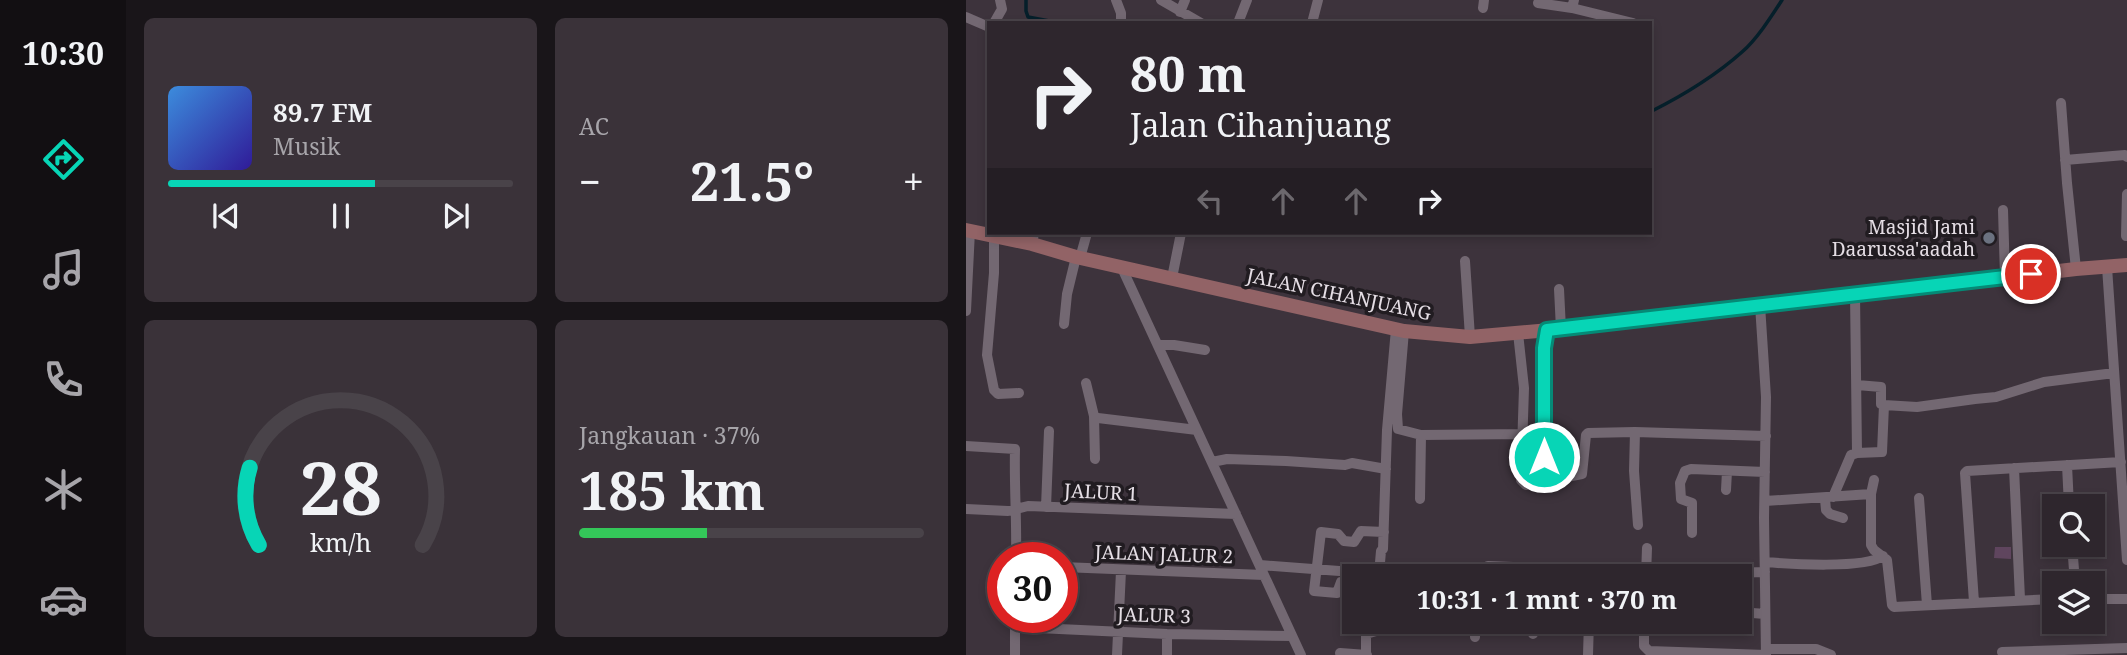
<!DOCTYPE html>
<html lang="id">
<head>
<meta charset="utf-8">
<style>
	:root { --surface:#2e262d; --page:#3a3239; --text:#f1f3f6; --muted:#a7a5aa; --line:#494349; --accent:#07d5b6 }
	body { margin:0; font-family:"Noto Serif",serif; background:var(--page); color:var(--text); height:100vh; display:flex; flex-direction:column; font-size:26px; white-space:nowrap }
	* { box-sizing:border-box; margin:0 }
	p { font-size:23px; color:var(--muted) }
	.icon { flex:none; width:38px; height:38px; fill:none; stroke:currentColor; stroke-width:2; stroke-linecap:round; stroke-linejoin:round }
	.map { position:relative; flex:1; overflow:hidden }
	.sheet { display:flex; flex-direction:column; gap:18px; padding:18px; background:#191519; width:840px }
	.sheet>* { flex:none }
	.guide { position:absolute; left:21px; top:21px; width:665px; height:214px; border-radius:0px; box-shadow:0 4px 10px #0003,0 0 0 2px var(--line); background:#2e262d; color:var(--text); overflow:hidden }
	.tools { position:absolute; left:1076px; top:494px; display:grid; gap:14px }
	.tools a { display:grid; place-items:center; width:63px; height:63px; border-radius:0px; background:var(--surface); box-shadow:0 4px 10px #0003,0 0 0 2px var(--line); font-size:35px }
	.speed { position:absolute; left:21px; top:542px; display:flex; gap:14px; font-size:35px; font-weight:700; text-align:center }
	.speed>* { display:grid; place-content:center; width:91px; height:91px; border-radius:50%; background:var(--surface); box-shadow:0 4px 10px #0003,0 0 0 2px var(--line); line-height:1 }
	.speed .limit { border:10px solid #d22; background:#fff; color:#111 }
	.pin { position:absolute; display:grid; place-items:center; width:60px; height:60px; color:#fff; margin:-30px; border:4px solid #fff; border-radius:50%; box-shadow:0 2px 7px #0007 }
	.me { position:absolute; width:77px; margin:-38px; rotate:0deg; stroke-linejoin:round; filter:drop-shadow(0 0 5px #0008) }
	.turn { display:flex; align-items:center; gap:24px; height:147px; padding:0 28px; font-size:32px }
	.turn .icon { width:91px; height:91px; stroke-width:2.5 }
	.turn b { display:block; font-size:49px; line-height:60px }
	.lanes { display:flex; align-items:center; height:66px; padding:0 28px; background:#0003; justify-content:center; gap:35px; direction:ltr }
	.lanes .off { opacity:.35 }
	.big { font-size:52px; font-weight:700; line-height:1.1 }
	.sheet .card { flex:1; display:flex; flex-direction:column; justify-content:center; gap:10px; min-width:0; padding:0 24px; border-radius:10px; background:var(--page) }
	.sheet .dial { align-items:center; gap:0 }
	.dial svg { height:182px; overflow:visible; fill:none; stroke:var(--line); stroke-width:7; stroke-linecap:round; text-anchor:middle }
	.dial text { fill:var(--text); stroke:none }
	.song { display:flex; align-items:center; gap:21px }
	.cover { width:84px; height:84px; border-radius:10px; background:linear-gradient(135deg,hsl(210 70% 55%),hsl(250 70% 35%)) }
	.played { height:7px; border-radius:4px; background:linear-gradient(90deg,var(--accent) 60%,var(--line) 60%) }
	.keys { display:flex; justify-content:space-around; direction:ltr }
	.heat { display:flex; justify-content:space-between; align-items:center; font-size:38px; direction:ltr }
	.charge { height:10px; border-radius:5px; background:linear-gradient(90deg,#34c759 37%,var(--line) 0) }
	.sheet .tiles { flex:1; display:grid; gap:18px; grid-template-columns:repeat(2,1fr) }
	.trip { position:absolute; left:376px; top:564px; width:410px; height:70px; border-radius:0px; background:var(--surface); box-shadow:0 4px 10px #0003,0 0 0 2px var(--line); font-weight:700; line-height:70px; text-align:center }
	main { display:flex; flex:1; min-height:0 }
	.tab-bar { display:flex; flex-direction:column; width:126px; justify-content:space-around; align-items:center; background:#120f12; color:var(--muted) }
	.tab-bar .icon { width:49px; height:49px }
	.tab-bar .selected { color:var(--accent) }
	.tab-bar b { font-size:32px; color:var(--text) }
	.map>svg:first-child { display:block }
	.green { fill:#5f455e }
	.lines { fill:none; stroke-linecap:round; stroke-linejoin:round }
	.stream { stroke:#051f2a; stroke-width:3.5 }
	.minor { stroke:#736872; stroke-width:10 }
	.secondary { stroke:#926366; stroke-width:14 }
	.route-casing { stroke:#058a76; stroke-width:18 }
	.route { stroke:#07d5b6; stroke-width:12 }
	.worship-dot { fill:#6b7280; stroke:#211c21; stroke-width:2.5 }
	.labels { text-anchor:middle; stroke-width:7; stroke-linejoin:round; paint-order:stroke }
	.poi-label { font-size:19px; fill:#e5dee5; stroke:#211c21; text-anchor:end }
	.street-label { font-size:19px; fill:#e5dee5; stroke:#211c21 }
</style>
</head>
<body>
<main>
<nav class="tab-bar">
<b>10:30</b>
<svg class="icon selected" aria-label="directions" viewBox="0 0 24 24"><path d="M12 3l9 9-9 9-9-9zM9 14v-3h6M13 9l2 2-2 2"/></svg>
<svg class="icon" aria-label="music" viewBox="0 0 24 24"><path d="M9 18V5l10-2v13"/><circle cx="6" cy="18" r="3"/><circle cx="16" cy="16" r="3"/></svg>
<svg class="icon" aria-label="phone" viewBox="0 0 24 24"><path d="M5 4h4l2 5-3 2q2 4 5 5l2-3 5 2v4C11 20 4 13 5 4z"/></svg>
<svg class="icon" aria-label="climate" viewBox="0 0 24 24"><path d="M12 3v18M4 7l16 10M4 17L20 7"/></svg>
<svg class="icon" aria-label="car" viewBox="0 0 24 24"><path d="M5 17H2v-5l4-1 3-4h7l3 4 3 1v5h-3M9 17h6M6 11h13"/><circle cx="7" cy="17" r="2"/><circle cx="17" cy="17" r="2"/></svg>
</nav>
<section class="sheet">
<div class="tiles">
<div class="card">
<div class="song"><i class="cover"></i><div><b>89.7 FM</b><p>Musik</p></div></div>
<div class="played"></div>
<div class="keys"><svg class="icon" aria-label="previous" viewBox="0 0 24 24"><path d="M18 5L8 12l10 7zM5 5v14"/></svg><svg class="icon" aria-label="pause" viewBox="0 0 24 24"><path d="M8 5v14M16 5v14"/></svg><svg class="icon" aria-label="next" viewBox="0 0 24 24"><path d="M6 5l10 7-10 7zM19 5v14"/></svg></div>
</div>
<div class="card"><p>AC</p>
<div class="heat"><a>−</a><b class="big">21.5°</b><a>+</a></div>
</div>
<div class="card dial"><svg viewBox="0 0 100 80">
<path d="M14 69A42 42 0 1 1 86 69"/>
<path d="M14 69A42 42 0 0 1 10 35" stroke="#07d5b6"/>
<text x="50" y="56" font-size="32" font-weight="700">28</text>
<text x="50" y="72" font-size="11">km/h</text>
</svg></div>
<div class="card"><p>Jangkauan · 37%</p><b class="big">185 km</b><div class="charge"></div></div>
</div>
</section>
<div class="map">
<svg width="1161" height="655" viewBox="0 0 1161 655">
	<rect width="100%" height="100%" fill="#3d333c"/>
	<!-- green -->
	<path class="green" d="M1029,547H1045V559L1028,558Z"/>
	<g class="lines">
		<!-- stream -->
		<path class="stream" d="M60,0V11L62,17L94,23
			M684,112C716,96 749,76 776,52C791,39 805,17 816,0"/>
		<!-- minor -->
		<path class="minor" d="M150,0L155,13V23
			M195,0L235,23
			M572,3L606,8L608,0
			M517,8L518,0
			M606,8L667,23
			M214,12L219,0
			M0,17L23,27
			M28,23L36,9L34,0
			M272,23L281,0
			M346,23L352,0
			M1095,103L1101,183L1110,269
			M1099,160L1159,155L1161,157
			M1037,210L1039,277
			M1160,236L1161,194
			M28,237V273L21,355L28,390L32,394L53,393
			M66,244L68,233
			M114,258L121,233
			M499,261L504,337
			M155,266L335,655
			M1141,267L1161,560
			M206,278L215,233
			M593,289L595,329
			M889,294L891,453L916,452L918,405L915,404V387L891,385
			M794,305L800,397L798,518L800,655
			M0,311L4,231
			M98,324L101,294L110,257
			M438,331L431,414L432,429L455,435L558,434
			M552,333L558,388L555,480L560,485L616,474L620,435L622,433L669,432L800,436
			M192,345H208L239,350
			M120,383L128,416L132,418L231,430
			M918,405L951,407L1009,399L1030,397L1078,382L1148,373
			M128,416L129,459
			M669,432L668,471L672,525
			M0,446L49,449C48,486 51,521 50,558
			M246,462L261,459L320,461L379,465L386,463L420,469
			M1101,465L1103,506
			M1048,468L1054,599
			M908,480L905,494V545L908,550L921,560L926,605L928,607L1088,599
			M578,482V348L581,330
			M760,490L761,471
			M867,497L885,455L891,453
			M953,498L961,605
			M454,499L455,435
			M859,499L860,510L864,514L877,518
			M799,501L905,494
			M80,507L83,431
			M0,509L42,511L62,506L270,514
			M726,533V503L715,499L714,483L719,471L725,469L799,472
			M1106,544L1109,583
			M799,562C823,564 899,569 917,556
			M294,565L413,574
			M96,567L298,575
			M730,574L799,572
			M416,576L413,574L415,551L417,549L421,430L430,329
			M512,576V571L522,566L680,572
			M680,576L681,548
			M388,587L387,584L375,582L371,593L348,591L355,532L372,534L378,541L388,542L395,531L418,532
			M1127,599H1161
			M1008,602L999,473L1001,471L1155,462
			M774,612L799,614
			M678,621V646L683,651L800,655
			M49,627L201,634L326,636
			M567,634V621
			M509,637L510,621
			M800,649H850L865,655
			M1036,652L1161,648
			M374,653L401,655
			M49,655V618
			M151,655L155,571
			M201,655V634
			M400,655V634L417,629V621
			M622,655L623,621"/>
		<!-- secondary -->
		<path class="secondary" d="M0,230L66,244L110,257L438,331L504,337L595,329L1110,269L1161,265"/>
	</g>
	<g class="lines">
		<defs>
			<path id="route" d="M578,457V348L581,330L1065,274"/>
		</defs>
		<!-- route casing -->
		<use href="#route" class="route-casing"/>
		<!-- route -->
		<use href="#route" class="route"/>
	</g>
	<!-- markers -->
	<circle class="worship-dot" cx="1023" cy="238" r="7"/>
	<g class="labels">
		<!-- poi labels -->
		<g class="poi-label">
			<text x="1009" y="234">Masjid Jami<tspan x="1009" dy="22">Daarussa'aadah</tspan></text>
		</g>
		<!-- street labels -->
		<g class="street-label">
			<text transform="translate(373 294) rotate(12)" y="7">JALAN CIHANJUANG</text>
			<text transform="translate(135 492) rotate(3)" y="7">JALUR 1</text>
			<text transform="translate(198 554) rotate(2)" y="7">JALAN JALUR 2</text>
			<text transform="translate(188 615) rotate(2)" y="7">JALUR 3</text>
		</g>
	</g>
</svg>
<div class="tools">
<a><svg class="icon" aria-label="search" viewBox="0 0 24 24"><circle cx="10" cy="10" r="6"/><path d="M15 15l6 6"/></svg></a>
<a><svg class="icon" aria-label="layers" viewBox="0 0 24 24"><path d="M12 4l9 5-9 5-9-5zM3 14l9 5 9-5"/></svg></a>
</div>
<div class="speed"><div class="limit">30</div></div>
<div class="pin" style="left:1065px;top:274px;background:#d93025"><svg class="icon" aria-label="arrive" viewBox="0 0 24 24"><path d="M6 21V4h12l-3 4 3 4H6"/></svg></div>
<svg class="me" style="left:578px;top:457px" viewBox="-20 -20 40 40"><circle r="17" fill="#07d5b6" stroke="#fff" stroke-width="3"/><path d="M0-11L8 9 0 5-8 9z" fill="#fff"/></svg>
<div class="trip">10:31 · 1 mnt · 370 m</div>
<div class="guide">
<div class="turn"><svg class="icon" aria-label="right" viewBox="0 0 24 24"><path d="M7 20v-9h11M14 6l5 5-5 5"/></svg><div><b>80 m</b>Jalan Cihanjuang</div></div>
<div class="lanes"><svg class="icon off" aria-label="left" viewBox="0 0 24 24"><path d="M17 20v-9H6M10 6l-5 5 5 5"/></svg><svg class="icon off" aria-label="ahead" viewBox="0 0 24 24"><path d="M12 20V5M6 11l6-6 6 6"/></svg><svg class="icon off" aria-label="ahead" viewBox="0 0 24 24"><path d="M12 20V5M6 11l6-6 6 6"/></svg><svg class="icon" aria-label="right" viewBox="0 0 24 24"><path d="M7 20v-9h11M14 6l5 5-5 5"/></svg></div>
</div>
</div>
</main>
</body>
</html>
